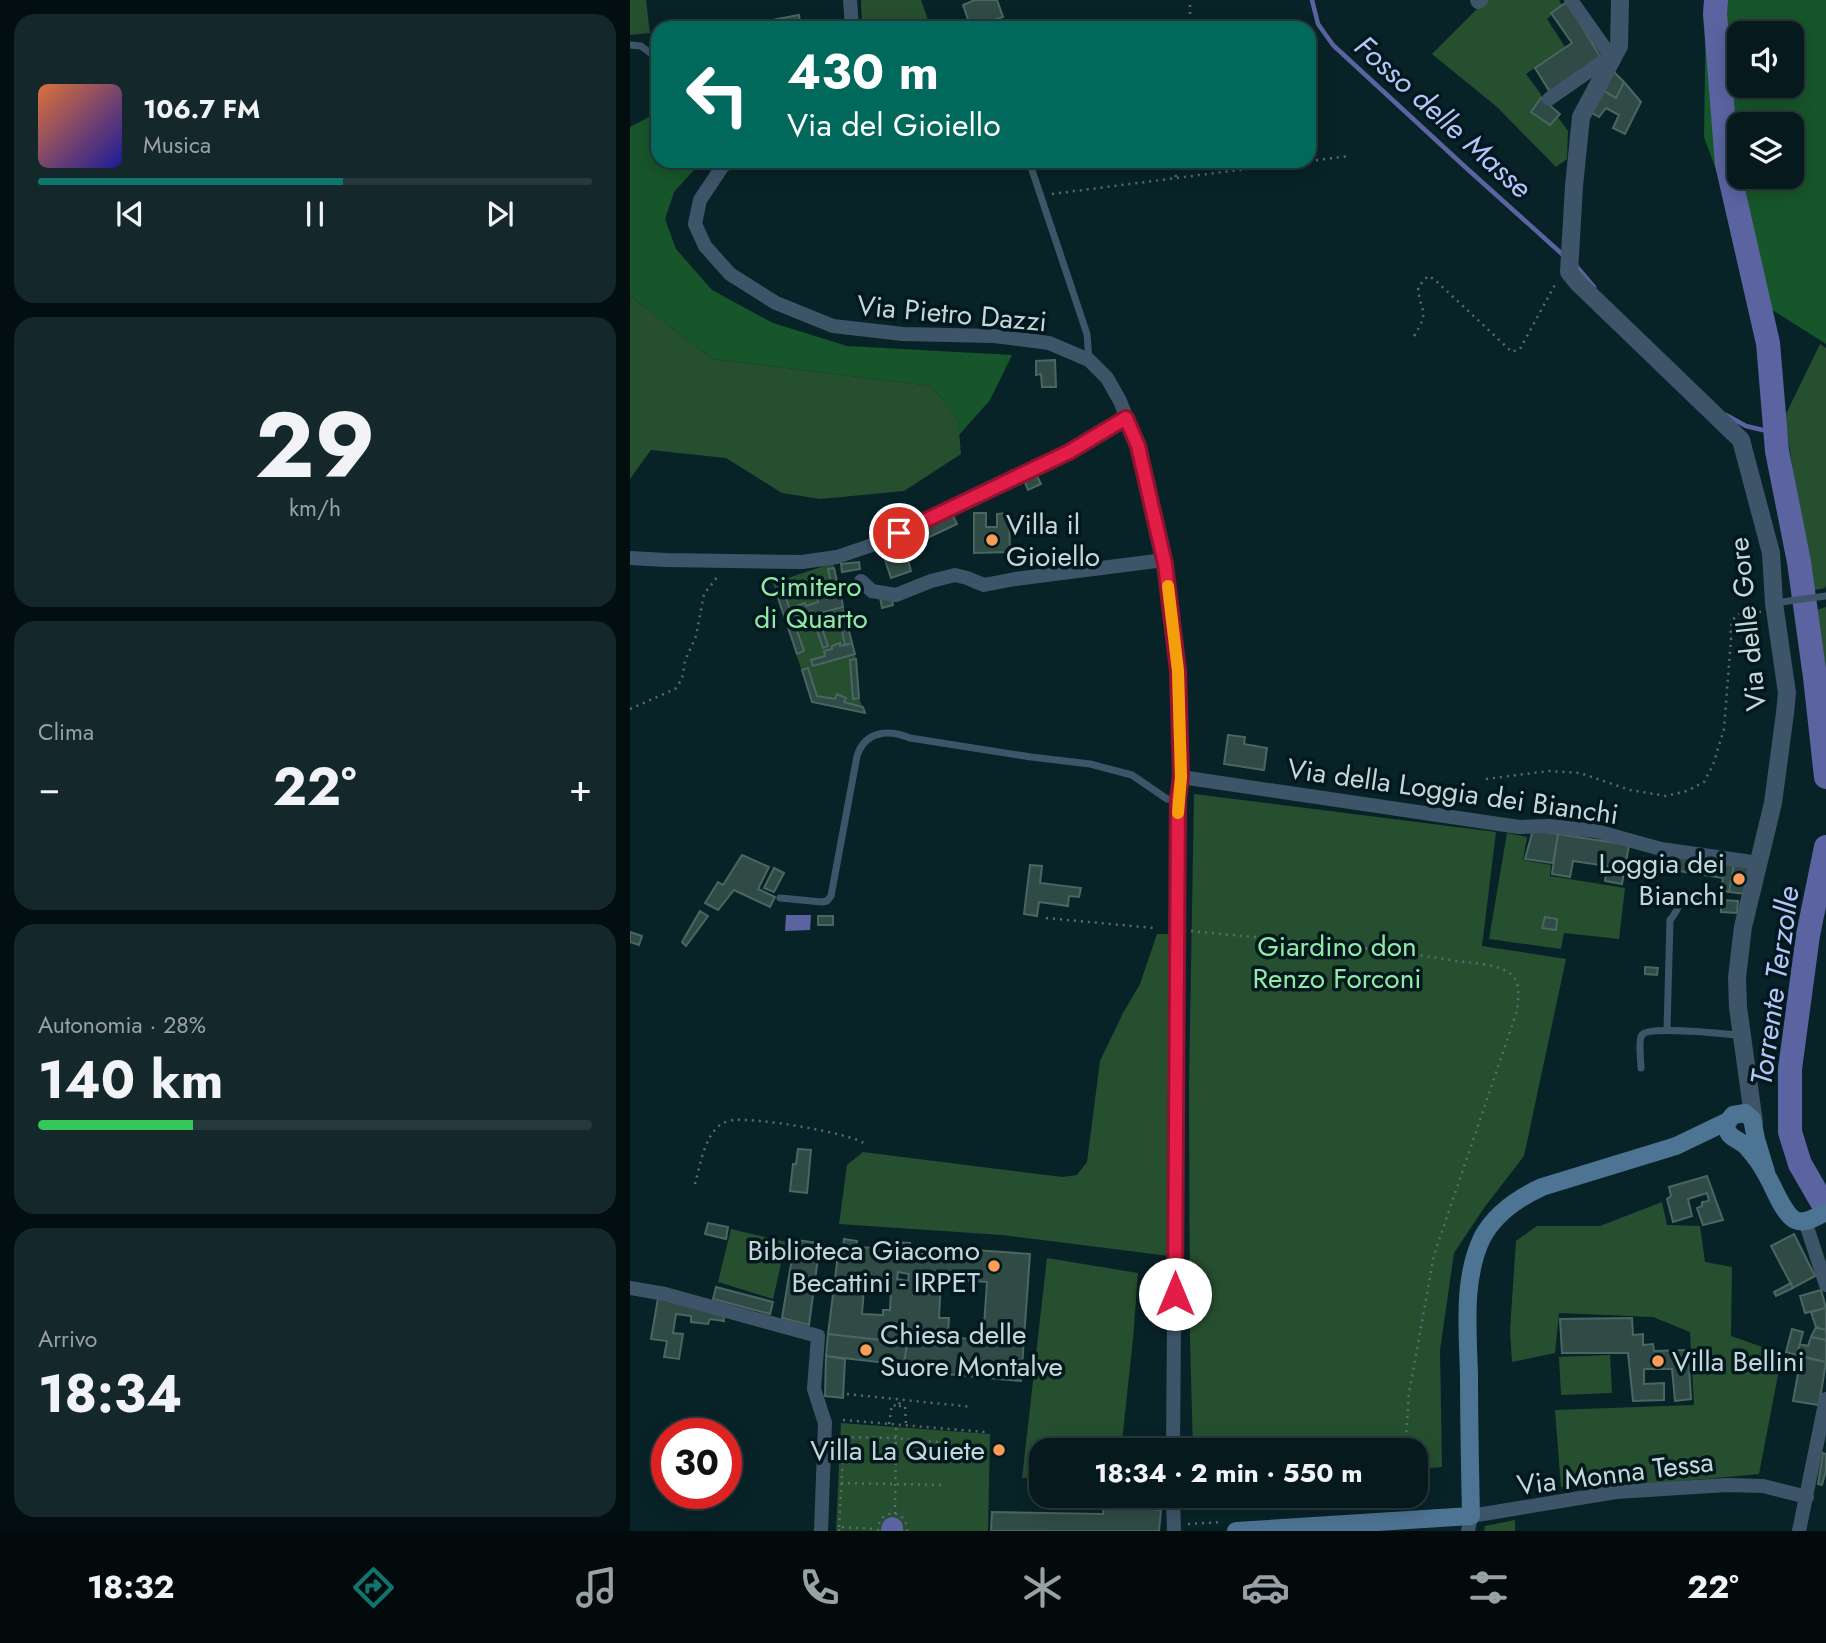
<!DOCTYPE html>
<html lang="it">
<head>
<meta charset="utf-8">
<style>
	:root { --surface:#061a1e; --page:#14272b; --text:#f1f3f6; --muted:#98a1a4; --line:#27383c; --accent:#0f766e }
	body { margin:0; font-family:Jost,sans-serif; background:var(--page); color:var(--text); height:100vh; display:flex; flex-direction:column; font-size:26px; white-space:nowrap }
	* { box-sizing:border-box; margin:0 }
	p { font-size:23px; color:var(--muted) }
	.icon { flex:none; width:38px; height:38px; fill:none; stroke:currentColor; stroke-width:2; stroke-linecap:round; stroke-linejoin:round }
	.map { position:relative; flex:1; overflow:hidden }
	.side { display:flex; flex-direction:column; gap:14px; padding:14px; background:#030e10; width:630px }
	.side>* { flex:none }
	.guide { position:absolute; left:21px; top:21px; width:665px; height:147px; border-radius:21px; box-shadow:0 4px 18px #0003,0 0 0 2px var(--line); background:#00695c; color:#fff; overflow:hidden }
	.fabs { position:absolute; left:1097px; top:21px; display:grid; gap:14px }
	.fabs a { display:grid; place-items:center; width:77px; height:77px; border-radius:14px; background:var(--surface); box-shadow:0 4px 18px #0003,0 0 0 2px var(--line); font-size:35px }
	.speed { position:absolute; left:21px; top:1418px; display:flex; gap:14px; font-size:35px; font-weight:700; text-align:center }
	.speed>* { display:grid; place-content:center; width:91px; height:91px; border-radius:50%; background:var(--surface); box-shadow:0 4px 18px #0003,0 0 0 2px var(--line); line-height:1 }
	.speed .limit { border:10px solid #d22; background:#fff; color:#111 }
	.pin { position:absolute; display:grid; place-items:center; width:60px; height:60px; color:#fff; margin:-30px; border:4px solid #fff; border-radius:50%; box-shadow:0 2px 7px #0007 }
	.me { position:absolute; width:77px; margin:-38px; rotate:0deg; stroke-linejoin:round; filter:drop-shadow(0 0 5px #0008) }
	.turn { display:flex; align-items:center; gap:24px; height:147px; padding:0 21px; font-size:32px }
	.turn .icon { width:91px; height:91px; stroke-width:2.5 }
	.turn b { display:block; font-size:49px; line-height:60px }
	.big { font-size:52px; font-weight:700; line-height:1.1 }
	.side .card { flex:1; display:flex; flex-direction:column; justify-content:center; gap:10px; min-width:0; padding:0 24px; border-radius:21px; background:var(--page) }
	.side .dial { align-items:center; gap:0 }
	.dial b { font-size:91px; line-height:1 }
	.song { display:flex; align-items:center; gap:21px }
	.cover { width:84px; height:84px; border-radius:10px; background:linear-gradient(135deg,hsl(20 70% 55%),hsl(240 70% 35%)) }
	.played { height:7px; border-radius:4px; background:linear-gradient(90deg,var(--accent) 55%,var(--line) 55%) }
	.keys { display:flex; justify-content:space-around; direction:ltr }
	.heat { display:flex; justify-content:space-between; align-items:center; font-size:38px; direction:ltr }
	.charge { height:10px; border-radius:5px; background:linear-gradient(90deg,#34c759 28%,var(--line) 0) }
	.trip { position:absolute; left:399px; top:1438px; width:399px; height:70px; border-radius:21px; background:var(--surface); box-shadow:0 4px 18px #0003,0 0 0 2px var(--line); font-weight:700; line-height:70px; text-align:center }
	.menu { display:flex; height:112px; justify-content:space-around; align-items:center; background:#020a0c; color:var(--muted) }
	.menu .icon { width:49px; height:49px }
	.menu .on { color:var(--accent) }
	.menu b { font-size:32px; color:var(--text) }
	main { display:flex; flex:1; min-height:0 }
	.map>svg:first-child { display:block }
	.green { fill:#264f30 }
	.forest { fill:#17562a; fill-rule:evenodd }
	.water { fill:#5b64a1 }
	.lines { fill:none; stroke-linecap:round; stroke-linejoin:round }
	.stream { stroke:#5b64a1; stroke-width:4.5 }
	.river { stroke:#5b64a1; stroke-width:24 }
	.building { fill:#304a45; stroke:#4b6661; stroke-width:2; fill-rule:evenodd }
	.path { stroke:#566c70; stroke-width:2.5; stroke-dasharray:2 5; stroke-linecap:butt }
	.service { stroke:#3e5569; stroke-width:7 }
	.minor { stroke:#3e5569; stroke-width:14 }
	.tertiary { stroke:#3e5569; stroke-width:18 }
	.secondary { stroke:#4e7493; stroke-width:18 }
	.route-casing { stroke:#92132f; stroke-width:18 }
	.route { stroke:#e11d48; stroke-width:12 }
	.slow { stroke:#f59e0b; stroke-width:12 }
	.poi-dot { fill:#fd9c56; stroke:#01191e; stroke-width:2.5 }
	.labels { text-anchor:middle; stroke-width:7; stroke-linejoin:round; paint-order:stroke }
	.street-label { font-size:28px; fill:#c7d6d9; stroke:#01191e }
	.poi-label { font-size:28px; fill:#c7d6d9; stroke:#01191e; text-anchor:start }
	.park-label { font-size:28px; fill:#93e9a4; stroke:#01191e }
	.water-label { font-size:30px; font-style:italic; fill:#b8c3f8; stroke:#01191e }
</style>
</head>
<body>
<main>
<section class="side">
<div class="card">
<div class="song"><i class="cover"></i><div><b>106.7 FM</b><p>Musica</p></div></div>
<div class="played"></div>
<div class="keys"><svg class="icon" aria-label="previous" viewBox="0 0 24 24"><path d="M18 5L8 12l10 7zM5 5v14"/></svg><svg class="icon" aria-label="pause" viewBox="0 0 24 24"><path d="M8 5v14M16 5v14"/></svg><svg class="icon" aria-label="next" viewBox="0 0 24 24"><path d="M6 5l10 7-10 7zM19 5v14"/></svg></div>
</div>
<div class="card dial"><b>29</b><p>km/h</p></div>
<div class="card"><p>Clima</p>
<div class="heat"><a>−</a><b class="big">22°</b><a>+</a></div>
</div>
<div class="card"><p>Autonomia · 28%</p><b class="big">140 km</b><div class="charge"></div></div>
<div class="card"><p>Arrivo</p><b class="big">18:34</b></div>
</section>
<div class="map">
<svg width="1196" height="1531" viewBox="0 0 1196 1531">
	<rect width="100%" height="100%" fill="#082328"/>
	<!-- green -->
	<path class="green" d="M0,0H16L20,33L0,35Z
		M231,0H291L301,28H232Z
		M856,0H929L932,5L917,19L935,47L896,74L938,131L937,159L926,167L867,107L802,54Z
		M0,296L83,359L302,386L328,421L331,454L274,491L190,499L152,493L96,458L21,450L0,479Z
		M1190,344L1196,348V585L1195,588L1180,591L1155,416Z
		M203,563L226,659L229,698L235,713L182,702L143,583Z
		M1196,607V673L1183,611Z
		M564,794L866,832L852,946L936,959L894,1156L854,1208L824,1253L810,1350L812,1467L786,1469V1451H563L560,1339L559,1086Z
		M877,833L897,837L893,860L921,865L920,876L995,888L989,939L934,933L931,949L859,939Z
		M527,934H540L539,1256L372,1235L209,1224L217,1165L233,1152L433,1177L447,1175L457,1162L470,1061L493,1013L510,984Z
		M1032,1202L1037,1225L1070,1226L1075,1262L1102,1267L1101,1336L1152,1354L1129,1474L1032,1483L931,1487L925,1410L1064,1405L1060,1332L1023,1317L929,1313L925,1353L882,1362L880,1330L886,1241L907,1226H970Z
		M101,1229L156,1242L143,1299L88,1282Z
		M417,1258L508,1273L503,1339L491,1451H411V1477L392,1478Z
		M980,1355L982,1393L931,1395L929,1357Z
		M211,1423L360,1434L358,1531H206Z
		M885,1520V1531H854L855,1526Z"/>
	<!-- forest -->
	<path class="forest" d="M1076,0H1196V344L1136,306L1074,137ZM1110,33H1162V86H1110ZM1110,124H1162V177H1110Z
		M28,112V161H72L44,192L35,219L46,249L82,290L143,323L217,346L382,355L360,400L329,435L328,421L302,386L83,359L0,296V127Z"/>
	<!-- water -->
	<path class="water" d="M156,915H181L180,930L155,931Z
		M262,1517C270,1518 274,1523 273,1531H251C251,1523 255,1518 262,1517Z"/>
	<g class="lines">
		<!-- stream -->
		<path class="stream" d="M682,0L688,24L703,45L833,165L932,254
			M947,267L964,287
			M1096,415L1116,426L1145,433"/>
		<!-- river -->
		<path class="river" d="M1086,0L1085,14L1097,164L1138,343L1147,451L1169,562L1185,677L1196,777
			M1196,847L1178,935L1160,1069V1132L1170,1164L1196,1209"/>
	</g>
	<!-- building -->
	<path class="building" d="M345,0H367L373,17L341,28L333,5Z
		M937,2L971,58L920,92L905,68L942,43L921,13Z
		M169,15L171,28H136L144,27L142,20Z
		M984,72L994,82L986,98L974,91Z
		M994,82L1011,102L995,134L983,128L989,115L976,108L969,117L962,113L974,91L986,98Z
		M911,98L930,114L920,125L901,112Z
		M425,360L426,387H412L411,374L406,375V361Z
		M406,474L411,484L398,490L394,480Z
		M344,513H356V527H367V514L379,513L380,552L344,553Z
		M322,514L327,524L291,541L286,530Z
		M286,530L291,541L275,549L281,571L261,578L254,557L261,553L258,543Z
		M229,562L230,569L212,572L211,564Z
		M204,568L209,590L203,591L198,569Z
		M154,592L174,651L167,654L147,595Z
		M195,595L197,599L211,595L213,607L183,615L182,611L166,616L163,607L175,603L176,606L188,602L187,597Z
		M261,595L263,605L252,608L250,597Z
		M214,611L222,643L215,645L208,612Z
		M189,619L198,646L193,648L184,621Z
		M210,643V646L222,643L225,654L183,666L181,660L195,656L194,651L202,649V646Z
		M226,659L229,698L223,699L220,660Z
		M178,668L187,696L205,699L207,694L216,698L214,702L233,707L235,713L182,702L172,670Z
		M598,735L615,737L614,744L637,748L634,770L594,764Z
		M903,830L928,834L923,863L895,859Z
		M928,834L999,845L992,884L975,881L977,866L943,861L940,877L922,874Z
		M1045,854L1104,864L1099,892L1091,891L1093,878L1042,870Z
		M112,855L139,867L128,889L145,897L140,907L104,890L88,910L75,903L88,882L93,885Z
		M1104,864L1119,867L1115,894L1099,892Z
		M400,865L412,866L410,883L451,888L449,897L439,896L438,906L409,902L407,916L394,914Z
		M144,868L154,873L144,892L134,888Z
		M1091,900L1108,901L1107,913L1091,912Z
		M70,911L78,916L56,946L52,942Z
		M188,916H203V925H188Z
		M915,917L927,919L926,930L912,928Z
		M0,932L12,936L9,945L0,942Z
		M1015,967L1028,968L1027,975L1015,974Z
		M168,1149L181,1150L177,1193L160,1191L163,1164H166Z
		M1077,1176L1093,1220L1073,1225L1067,1208L1072,1206V1202L1079,1201L1077,1193L1058,1199L1062,1216L1043,1222L1037,1199L1041,1196L1039,1187Z
		M78,1223L98,1227L96,1239L75,1234Z
		M1164,1234L1185,1276L1163,1288L1141,1246Z
		M214,1239L227,1241L226,1247L246,1248L247,1241L280,1243L279,1253L345,1257V1250L400,1254L391,1381L306,1373L307,1369L274,1365L277,1343L198,1334L209,1247H213ZM268,1272L279,1274L278,1281L267,1279ZM311,1279L357,1282L353,1340L318,1337L319,1318H309ZM234,1288L261,1290L260,1310H253V1315L232,1314Z
		M165,1240L190,1243L179,1325L152,1318Z
		M1161,1283L1163,1288L1146,1296L1144,1292Z
		M86,1287L143,1302L140,1314L83,1299Z
		M1191,1290L1196,1308L1175,1313L1170,1296Z
		M28,1298L93,1313L94,1321L80,1319L78,1324L61,1322V1316L46,1314L43,1333L53,1334L49,1359L34,1357L37,1341L21,1339Z
		M1196,1308V1330L1186,1327L1181,1312Z
		M1002,1318L1003,1335L1013,1334V1345L1023,1344L1024,1351L1058,1350L1061,1399L1045,1401L1042,1369H1014V1384L1034,1383V1400L1003,1401L998,1353H932L930,1319Z
		M1186,1327L1196,1330V1340L1181,1337Z
		M1162,1329L1173,1332L1167,1355L1156,1352Z
		M198,1334L277,1343L274,1365L196,1356Z
		M1181,1337L1196,1340V1362L1167,1355L1170,1344L1178,1346Z
		M196,1356L215,1359L213,1398L195,1396Z
		M1171,1357L1196,1362L1189,1405L1163,1401Z
		M1193,1453L1196,1454V1470L1192,1485L1188,1484Z
		M474,1504L531,1510L529,1531H361L362,1512L473,1514Z"/>
	<g class="lines">
		<!-- path -->
		<path class="path" d="M560,28V0
			M544,161L546,178
			M679,161L720,156
			M422,194L679,161
			M784,336C801,309 790,314 788,287L798,276L804,279L882,352L890,349L927,281
			M0,709L45,689L52,679L55,661L66,636L74,594L88,576
			M856,779L919,771L950,773L1000,790L1036,796L1057,791L1074,782L1083,765L1094,729L1101,639C1099,614 1108,611 1131,612
			M416,918L524,928
			M561,931C650,940 739,946 826,961C841,963 866,964 878,972C892,980 888,998 887,1011L804,1255L779,1393L776,1436L778,1451
			M65,1184C70,1165 74,1138 90,1125C94,1122 101,1120 105,1120C128,1118 215,1132 234,1143
			M217,1394L342,1407
			M269,1406H275L276,1425
			M213,1420L355,1432
			M259,1424L262,1405L269,1406L270,1400
			M211,1483L316,1485
			M265,1514L266,1424
			M558,1524L593,1522
			M209,1527L214,1437L265,1438L319,1443
			M209,1531V1527L247,1529
			M248,1531C248,1508 277,1507 277,1531"/>
		<!-- service -->
		<path class="service" d="M0,45L11,46L28,59
			M399,161L457,334L459,360
			M1144,603L1196,596
			M150,898L192,902L197,901L201,896L227,756C235,731 258,729 280,738L401,757L460,764L502,775L537,799H548
			M1037,1030L1040,920C1046,914 1049,904 1054,897L1068,896
			M1011,1068C1011,1061 1008,1040 1012,1035C1019,1025 1097,1035 1113,1035"/>
		<!-- minor -->
		<path class="minor" d="M220,0L222,28
			M847,0L848,2L851,0
			M941,0L977,51L984,56
			M919,99L982,55
			M100,161L92,167L70,200L65,224L75,246L100,274L146,303L203,326L273,334L364,336L419,343L459,360L477,378L490,401L508,446L535,564L548,671L551,777L548,799L543,1451
			M0,558L36,560L172,562L207,557L248,543L439,452L496,418
			M231,581L242,591L266,595L301,581L325,575L337,578L354,585L385,579L534,560
			M551,777L889,827L919,826L966,831L1031,849L1129,863
			M1175,1221L1196,1285
			M0,1288L35,1294L188,1336L184,1389L195,1423L191,1531
			M543,1496L544,1531
			M838,1531L841,1516L986,1492L1097,1485L1133,1486L1177,1497
			M1169,1531L1196,1399"/>
		<!-- tertiary -->
		<path class="tertiary" d="M990,0L989,46L951,117L944,186L939,272L948,283L1111,440L1141,553L1144,603L1157,693L1155,713L1143,803L1113,927L1107,977L1108,1007L1124,1123"/>
		<!-- secondary -->
		<path class="secondary" d="M1136,1172L1126,1139L1122,1119L1115,1113L1103,1115L1096,1124C1097,1139 1108,1138 1117,1147C1124,1155 1131,1164 1136,1174C1143,1185 1153,1214 1165,1220C1175,1225 1187,1216 1196,1212
			M606,1531L841,1516C840,1469 839,1422 839,1376C838,1331 832,1280 852,1238C865,1213 888,1198 912,1187L1046,1146L1098,1121"/>
	</g>
	<g class="lines">
		<defs>
			<path id="route" d="M269,533L439,452L496,418L508,446L535,564L548,671L551,777L548,799L545,1294"/>
		</defs>
		<!-- route casing -->
		<use href="#route" class="route-casing"/>
		<!-- route -->
		<use href="#route" class="route"/>
		<!-- slow -->
		<path class="slow" d="M538,586L548,671L551,777L548,813"/>
	</g>
	<!-- markers -->
	<g class="poi-dot">
		<circle cx="362" cy="540" r="7"/>
		<circle cx="1109" cy="879" r="7"/>
		<circle cx="364" cy="1266" r="7"/>
		<circle cx="236" cy="1350" r="7"/>
		<circle cx="1028" cy="1361" r="7"/>
		<circle cx="369" cy="1450" r="7"/>
	</g>
	<g class="labels">
		<!-- street labels -->
		<g class="street-label">
			<text transform="translate(322 313) rotate(5)" y="10">Via Pietro Dazzi</text>
			<text transform="translate(1117 624) rotate(-96)" y="10">Via delle Gore</text>
			<text transform="translate(823 791) rotate(8)" y="10">Via della Loggia dei Bianchi</text>
			<text transform="translate(985 1473) rotate(-7)" y="10">Via Monna Tessa</text>
		</g>
		<!-- poi labels -->
		<g class="poi-label">
			<text x="376" y="534">Villa il<tspan x="376" dy="32">Gioiello</tspan></text>
			<text x="1095" y="873" text-anchor="end">Loggia dei<tspan x="1095" dy="32">Bianchi</tspan></text>
			<text x="350" y="1260" text-anchor="end">Biblioteca Giacomo<tspan x="350" dy="32">Becattini - IRPET</tspan></text>
			<text x="250" y="1344">Chiesa delle<tspan x="250" dy="32">Suore Montalve</tspan></text>
			<text x="1042" y="1371">Villa Bellini</text>
			<text x="355" y="1460" text-anchor="end">Villa La Quiete</text>
		</g>
		<!-- park labels -->
		<g class="park-label">
			<text x="181" y="596">Cimitero<tspan x="181" dy="32">di Quarto</tspan></text>
			<text x="707" y="956">Giardino don<tspan x="707" dy="32">Renzo Forconi</tspan></text>
		</g>
		<!-- water labels -->
		<g class="water-label">
			<text transform="translate(813 117) rotate(42)" y="10">Fosso delle Masse</text>
			<text transform="translate(1145 986) rotate(-82)" y="10">Torrente Terzolle</text>
		</g>
	</g>
</svg>
<div class="fabs">
<a><svg class="icon" aria-label="sound" viewBox="0 0 24 24"><path d="M4 9h4l5-4v14l-5-4H4zM17 9q2 3 0 6"/></svg></a>
<a><svg class="icon" aria-label="layers" viewBox="0 0 24 24"><path d="M12 4l9 5-9 5-9-5zM3 14l9 5 9-5"/></svg></a>
</div>
<div class="speed"><div class="limit">30</div></div>
<div class="pin" style="left:269px;top:533px;background:#d93025"><svg class="icon" aria-label="arrive" viewBox="0 0 24 24"><path d="M6 21V4h12l-3 4 3 4H6"/></svg></div>
<svg class="me" style="left:545px;top:1294px" viewBox="-20 -20 40 40"><circle r="19" fill="#fff"/><path d="M0-13L10 11 0 6-10 11z" fill="#e11d48"/></svg>
<div class="trip">18:34 · 2 min · 550 m</div>
<div class="guide">
<div class="turn"><svg class="icon" aria-label="left" viewBox="0 0 24 24"><path d="M17 20v-9H6M10 6l-5 5 5 5"/></svg><div><b>430 m</b>Via del Gioiello</div></div>
</div>
</div>
</main>
<nav class="menu">
<b>18:32</b>
<svg class="icon on" aria-label="directions" viewBox="0 0 24 24"><path d="M12 3l9 9-9 9-9-9zM9 14v-3h6M13 9l2 2-2 2"/></svg>
<svg class="icon" aria-label="music" viewBox="0 0 24 24"><path d="M9 18V5l10-2v13"/><circle cx="6" cy="18" r="3"/><circle cx="16" cy="16" r="3"/></svg>
<svg class="icon" aria-label="phone" viewBox="0 0 24 24"><path d="M5 4h4l2 5-3 2q2 4 5 5l2-3 5 2v4C11 20 4 13 5 4z"/></svg>
<svg class="icon" aria-label="climate" viewBox="0 0 24 24"><path d="M12 3v18M4 7l16 10M4 17L20 7"/></svg>
<svg class="icon" aria-label="car" viewBox="0 0 24 24"><path d="M5 17H2v-5l4-1 3-4h7l3 4 3 1v5h-3M9 17h6M6 11h13"/><circle cx="7" cy="17" r="2"/><circle cx="17" cy="17" r="2"/></svg>
<svg class="icon" aria-label="filters" viewBox="0 0 24 24"><path d="M4 7h16M4 17h16"/><circle cx="9" cy="7" r="2"/><circle cx="15" cy="17" r="2"/></svg>
<b>22°</b>
</nav>
</body>
</html>
